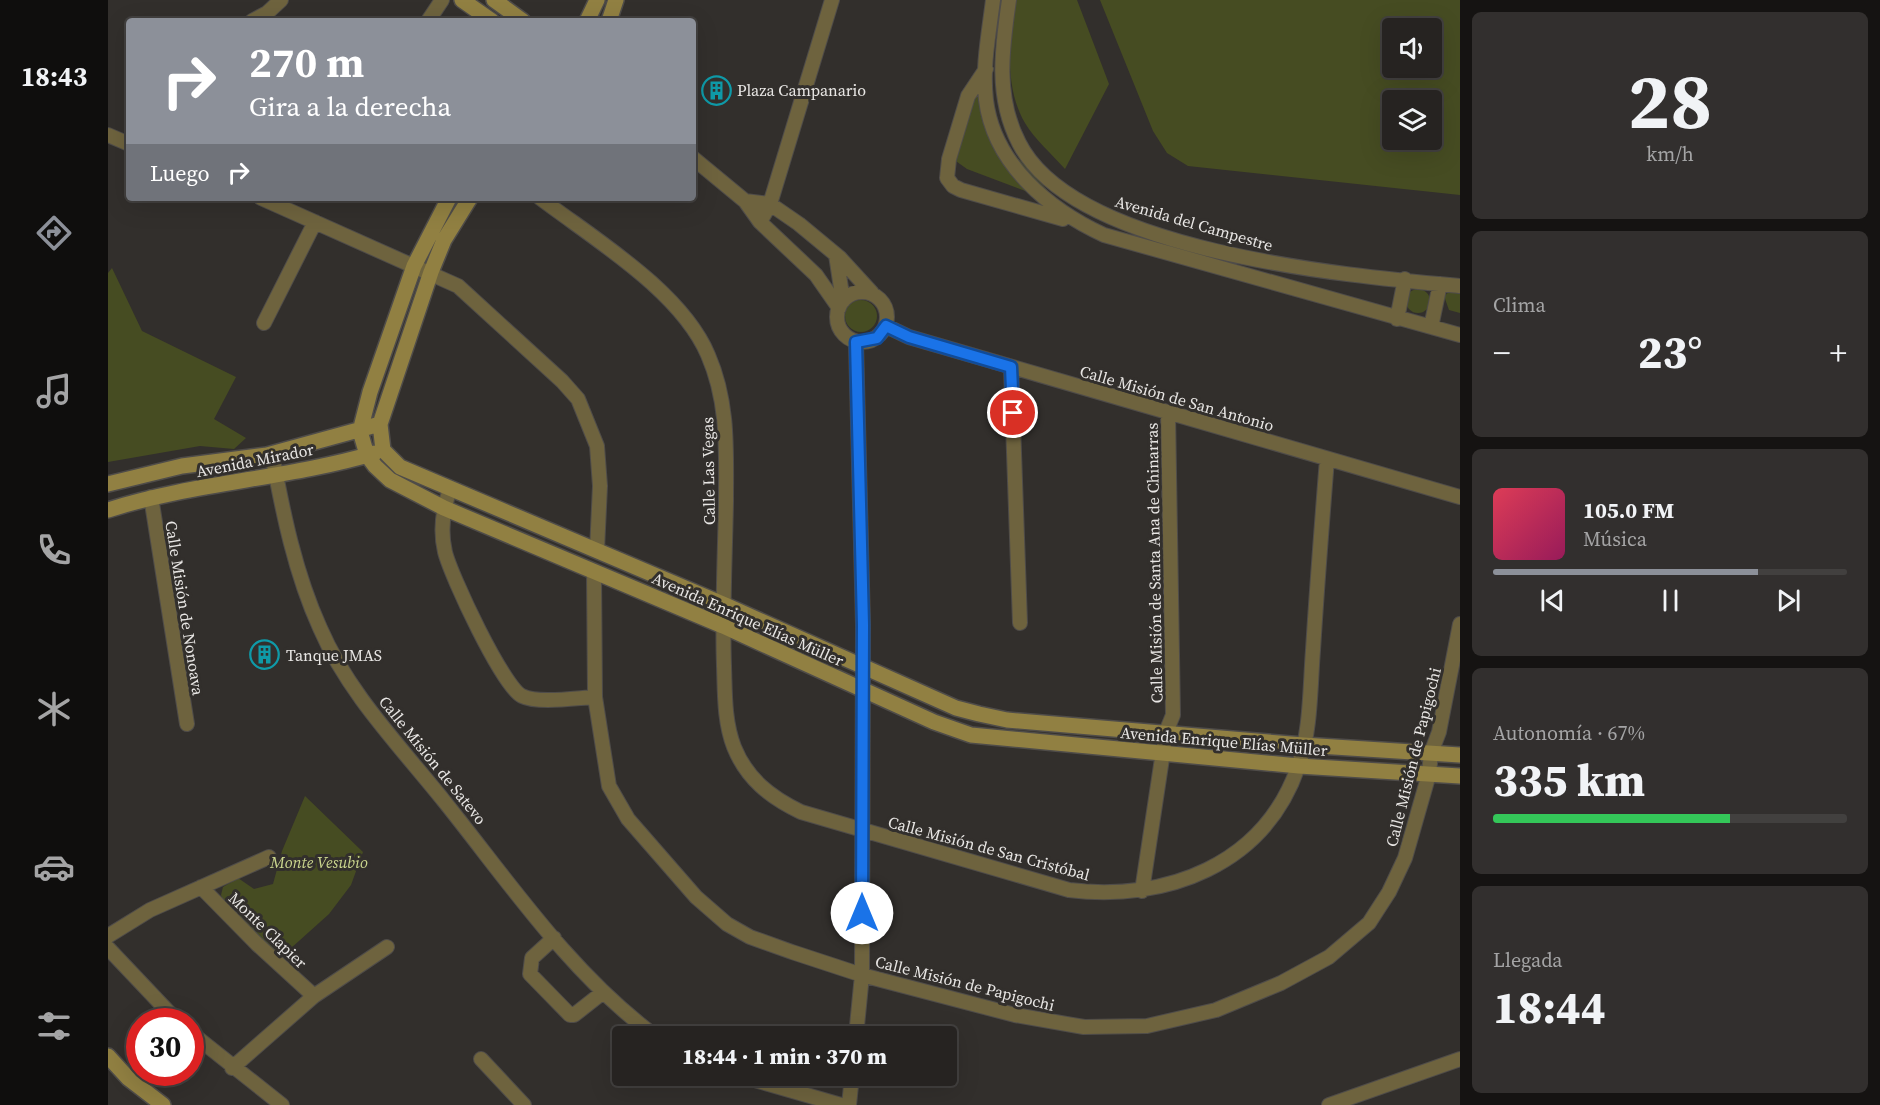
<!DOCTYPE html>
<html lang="es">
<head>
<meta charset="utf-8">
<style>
	:root { --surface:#262321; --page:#322f2e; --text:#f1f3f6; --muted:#a4a4a5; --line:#42403f; --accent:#8c9099 }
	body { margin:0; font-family:"Source Serif 4",serif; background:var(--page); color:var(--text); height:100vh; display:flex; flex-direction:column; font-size:22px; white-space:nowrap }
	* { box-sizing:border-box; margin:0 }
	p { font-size:20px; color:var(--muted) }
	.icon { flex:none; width:33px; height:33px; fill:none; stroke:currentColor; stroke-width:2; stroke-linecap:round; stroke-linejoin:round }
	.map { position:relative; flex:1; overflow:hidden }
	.sheet { display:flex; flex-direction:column; gap:12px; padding:12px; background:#151312; width:420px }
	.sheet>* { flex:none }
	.hud { position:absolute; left:18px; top:18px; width:570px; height:183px; border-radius:6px; box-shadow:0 6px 24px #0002,0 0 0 2px var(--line); background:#8c9099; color:#fff; overflow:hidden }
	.tools { position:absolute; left:1274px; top:18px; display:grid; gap:12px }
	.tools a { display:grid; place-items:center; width:60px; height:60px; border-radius:6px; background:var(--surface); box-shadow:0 6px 24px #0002,0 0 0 2px var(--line); font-size:30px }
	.speed { position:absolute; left:18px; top:1008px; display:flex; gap:12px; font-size:30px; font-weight:700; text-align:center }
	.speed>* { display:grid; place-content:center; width:78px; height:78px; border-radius:50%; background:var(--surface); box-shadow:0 6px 24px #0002,0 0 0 2px var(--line); line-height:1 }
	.speed .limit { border:9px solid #d22; background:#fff; color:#111 }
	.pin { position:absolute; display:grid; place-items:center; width:51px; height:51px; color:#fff; margin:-26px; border:3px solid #fff; border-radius:50%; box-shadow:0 2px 6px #0007 }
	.me { position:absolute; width:66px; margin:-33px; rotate:0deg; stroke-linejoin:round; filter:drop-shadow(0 0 4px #0008) }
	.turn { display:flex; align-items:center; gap:21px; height:126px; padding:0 24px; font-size:27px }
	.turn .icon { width:78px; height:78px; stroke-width:2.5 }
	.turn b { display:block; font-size:42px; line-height:51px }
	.then { display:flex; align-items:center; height:57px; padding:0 24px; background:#0003; gap:12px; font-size:22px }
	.big { font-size:45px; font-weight:800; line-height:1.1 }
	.sheet .tile { flex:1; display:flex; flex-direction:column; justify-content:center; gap:9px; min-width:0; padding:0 21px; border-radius:9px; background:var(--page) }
	.sheet .dial { align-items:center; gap:0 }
	.dial b { font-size:78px; line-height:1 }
	.song { display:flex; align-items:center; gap:18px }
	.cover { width:72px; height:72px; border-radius:9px; background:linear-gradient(135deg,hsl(350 70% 55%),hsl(330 70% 35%)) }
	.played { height:6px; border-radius:3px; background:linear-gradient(90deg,var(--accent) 75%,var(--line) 75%) }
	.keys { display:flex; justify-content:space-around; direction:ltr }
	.heat { display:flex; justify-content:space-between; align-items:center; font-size:33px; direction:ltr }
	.charge { height:9px; border-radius:4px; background:linear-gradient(90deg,#34c759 67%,var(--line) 0) }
	.trip { position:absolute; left:504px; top:1026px; width:345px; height:60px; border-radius:6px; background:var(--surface); box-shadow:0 6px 24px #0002,0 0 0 2px var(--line); font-weight:800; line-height:60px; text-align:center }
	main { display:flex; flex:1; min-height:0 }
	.menu { display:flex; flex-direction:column; width:108px; justify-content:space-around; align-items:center; background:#0f0e0d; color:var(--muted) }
	.menu .icon { width:42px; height:42px }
	.menu .on { color:var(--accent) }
	.menu b { font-size:27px; color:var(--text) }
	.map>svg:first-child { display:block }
	.green { fill:#464c22; fill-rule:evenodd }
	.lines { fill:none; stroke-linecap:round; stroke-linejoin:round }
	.street-casing { stroke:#4f4c49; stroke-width:16 }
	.secondary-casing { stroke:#4f4c49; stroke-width:18 }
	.street { stroke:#6e633e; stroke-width:14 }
	.secondary { stroke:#918042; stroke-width:15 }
	.route-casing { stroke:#114b97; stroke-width:15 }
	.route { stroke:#1a73e8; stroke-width:10 }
	.labels { text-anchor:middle; stroke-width:6; stroke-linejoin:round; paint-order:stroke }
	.poi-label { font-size:16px; fill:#e8e6e4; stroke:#322f2c; text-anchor:start }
	.street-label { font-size:16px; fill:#e8e6e4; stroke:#322f2c }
	.park-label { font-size:16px; font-style:italic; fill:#cbd68e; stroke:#322f2c }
</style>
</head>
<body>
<main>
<nav class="menu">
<b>18:43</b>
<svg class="icon on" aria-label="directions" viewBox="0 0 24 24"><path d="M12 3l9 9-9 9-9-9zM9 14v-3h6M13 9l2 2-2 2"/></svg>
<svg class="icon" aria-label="music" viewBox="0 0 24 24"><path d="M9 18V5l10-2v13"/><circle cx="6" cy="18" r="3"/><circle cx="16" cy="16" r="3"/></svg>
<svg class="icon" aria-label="phone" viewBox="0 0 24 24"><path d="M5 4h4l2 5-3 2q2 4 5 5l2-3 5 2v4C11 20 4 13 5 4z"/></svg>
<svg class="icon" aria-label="climate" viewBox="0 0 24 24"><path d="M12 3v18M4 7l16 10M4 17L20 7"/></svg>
<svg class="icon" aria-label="car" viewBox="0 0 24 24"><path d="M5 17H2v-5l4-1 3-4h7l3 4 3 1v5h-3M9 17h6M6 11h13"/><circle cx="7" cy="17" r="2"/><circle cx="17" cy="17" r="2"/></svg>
<svg class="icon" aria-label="filters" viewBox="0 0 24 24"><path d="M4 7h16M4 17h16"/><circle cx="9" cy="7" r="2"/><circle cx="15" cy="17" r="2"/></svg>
</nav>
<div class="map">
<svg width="1352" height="1105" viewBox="0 0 1352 1105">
	<rect width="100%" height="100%" fill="#322f2c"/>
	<!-- green -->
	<path class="green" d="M907,0H969L1001,84L957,169C944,154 927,140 917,123C896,87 901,39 907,0Z
		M992,0H1352V195L1080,166L1059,153L1045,131ZM1284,28H1323V68H1284ZM1284,100H1323V140H1284Z
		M875,56L892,133L905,153L952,204L859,169L845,159L857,99Z
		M4,268L34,331L128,377L106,419L138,438L126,449L92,446L0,462V273Z
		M1347,287L1352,288V313L1341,310L1336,296Z
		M1298 301a12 12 0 1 1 24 0a12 12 0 1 1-24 0Z
		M737 316a16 16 0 1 1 32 0a16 16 0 1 1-32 0Z
		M197,796L255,852L243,885L221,914L172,958L116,904L113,895L115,887L130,878L146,889L165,884L174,851Z"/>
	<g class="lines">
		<defs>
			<path id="street" d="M885,0C881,33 874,67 878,100C886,165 942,210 996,235L1352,335
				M901,0C894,48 887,97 911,143C966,252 1241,276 1352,286
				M144,21L159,13L173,0
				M320,21L334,0
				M878,69L860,96L841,159L839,178L845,186L853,190L955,219
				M0,135L21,144
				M585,158L637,201L652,222L708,275L731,308
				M153,198L350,286L454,381L470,399L489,446L492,486L489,550
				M432,198C486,239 573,291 600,355C621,403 618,451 618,502C617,557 614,612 616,666C617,693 616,721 626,747C639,779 662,797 693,812L961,890C1058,902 1156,865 1190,767C1203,731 1202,688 1205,650C1209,586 1214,522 1219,459
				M637,201L662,204L691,224L732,258L764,293
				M652,222L662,204L724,0
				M728,255L735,301
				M729 317a25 25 0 1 1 50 0a25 25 0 1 1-50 0Z
				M1289,319L1297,279
				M156,323L207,222
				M778,326L801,337L1352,497
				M1323,327L1332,284
				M748,342L755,625L754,975L748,1036
				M903,367L912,623
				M164,454C175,513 187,573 212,628C240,693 292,746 336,801C401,882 462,973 547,1036
				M342,489C335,509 332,531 337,552C343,576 395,687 414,696C430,704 468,698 487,697
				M43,497L79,724
				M486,573L487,697L501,786L520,819L588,897L619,924L642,937L684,952L754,975L907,1015L976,1027L1039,1026L1108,1010L1173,983L1221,957L1261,923L1281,892L1297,858L1321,774L1323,753L1331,732L1352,624
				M93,887L149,944L206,996
				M1034,891L1058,732L1065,715L1060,412
				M0,936L42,910L161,857
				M446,938L424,958L422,974L462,1015H466L494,993
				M0,948L70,1022
				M82,1032L174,1105
				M373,1059L416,1105
				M124,1068L206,996L279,947
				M633,1076L733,1105
				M741,1105L744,1076
				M1221,1105L1352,1059"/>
			<path id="secondary" d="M354,0L384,21
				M386,0L415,21
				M479,21L489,0
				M501,21L508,0
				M341,198L306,266L262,392L252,431L259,455L267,466L282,480L336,508L615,626L826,722L863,735L1191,766L1352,776
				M275,450L292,467L617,605L848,708L871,714L899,720L1195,745L1352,755
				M275,450L272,424L323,272L336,240L362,198
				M0,484L74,466L159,455L272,424
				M0,510C87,482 179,479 267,453
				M0,1056L20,1078L55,1105"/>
		</defs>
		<!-- street casing -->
		<use href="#street" class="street-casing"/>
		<!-- secondary casing -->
		<use href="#secondary" class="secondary-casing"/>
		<!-- street -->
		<use href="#street" class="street"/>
		<!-- secondary -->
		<use href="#secondary" class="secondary"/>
	</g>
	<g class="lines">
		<defs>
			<path id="route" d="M754,913L755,625L748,342L769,338L778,326L801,337L903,367L905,413"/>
		</defs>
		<!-- route casing -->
		<use href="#route" class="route-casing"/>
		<!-- route -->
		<use href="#route" class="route"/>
	</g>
	<!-- icons -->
	<defs>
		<symbol id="building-ring" viewBox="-11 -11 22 22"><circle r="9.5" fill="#322f2c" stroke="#0f9aa8" stroke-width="1.5"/><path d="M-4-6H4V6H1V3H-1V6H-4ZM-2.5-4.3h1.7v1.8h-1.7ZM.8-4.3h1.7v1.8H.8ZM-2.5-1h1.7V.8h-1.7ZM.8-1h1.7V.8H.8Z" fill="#0f9aa8"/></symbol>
	</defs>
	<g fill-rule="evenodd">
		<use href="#building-ring" x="592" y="74" width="33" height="33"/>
		<use href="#building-ring" x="140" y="638" width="33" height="33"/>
	</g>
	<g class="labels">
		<!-- poi labels -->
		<g class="poi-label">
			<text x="629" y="96">Plaza Campanario</text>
			<text x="178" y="661">Tanque JMAS</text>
		</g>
		<!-- street labels -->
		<g class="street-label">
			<text transform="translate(1086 223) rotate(16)" y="6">Avenida del Campestre</text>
			<text transform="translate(1069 398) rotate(16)" y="6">Calle Misión de San Antonio</text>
			<text transform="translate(147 460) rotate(-11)" y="6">Avenida Mirador</text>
			<text transform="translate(600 471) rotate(-91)" y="6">Calle Las Vegas</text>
			<text transform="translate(1046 563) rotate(-91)" y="6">Calle Misión de Santa Ana de Chinarras</text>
			<text transform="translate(77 608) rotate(81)" y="6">Calle Misión de Nonoava</text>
			<text transform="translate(640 619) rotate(24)" y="6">Avenida Enrique Elías Müller</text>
			<text transform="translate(1116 741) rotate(5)" y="6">Avenida Enrique Elías Müller</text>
			<text transform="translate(1305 757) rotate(-76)" y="6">Calle Misión de Papigochi</text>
			<text transform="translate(325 760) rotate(51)" y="6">Calle Misión de Satevo</text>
			<text transform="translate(881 848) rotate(15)" y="6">Calle Misión de San Cristóbal</text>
			<text transform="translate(160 930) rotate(44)" y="6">Monte Clapier</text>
			<text transform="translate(857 983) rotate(14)" y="6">Calle Misión de Papigochi</text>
		</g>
		<!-- park labels -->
		<g class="park-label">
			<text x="211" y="868">Monte Vesubio</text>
		</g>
	</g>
</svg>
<div class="tools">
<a><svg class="icon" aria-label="sound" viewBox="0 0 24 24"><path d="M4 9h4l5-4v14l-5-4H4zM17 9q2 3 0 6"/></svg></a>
<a><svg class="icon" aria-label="layers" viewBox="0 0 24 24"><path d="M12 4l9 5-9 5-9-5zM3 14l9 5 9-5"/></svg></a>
</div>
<div class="speed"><div class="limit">30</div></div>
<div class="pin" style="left:905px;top:413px;background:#d93025"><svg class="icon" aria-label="arrive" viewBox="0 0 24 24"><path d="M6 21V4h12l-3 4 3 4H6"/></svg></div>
<svg class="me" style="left:754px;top:913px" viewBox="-20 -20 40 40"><circle r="19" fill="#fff"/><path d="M0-13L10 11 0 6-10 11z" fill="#1a73e8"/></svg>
<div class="trip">18:44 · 1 min · 370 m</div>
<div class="hud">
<div class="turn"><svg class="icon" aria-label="right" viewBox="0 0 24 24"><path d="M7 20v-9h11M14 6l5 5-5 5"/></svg><div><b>270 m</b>Gira a la derecha</div></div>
<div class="then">Luego<svg class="icon" aria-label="right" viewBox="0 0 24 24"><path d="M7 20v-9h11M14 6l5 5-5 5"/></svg></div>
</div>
</div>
<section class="sheet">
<div class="tile dial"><b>28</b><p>km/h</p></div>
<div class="tile"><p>Clima</p>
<div class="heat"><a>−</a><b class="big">23°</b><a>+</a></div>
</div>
<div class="tile">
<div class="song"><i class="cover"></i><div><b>105.0 FM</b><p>Música</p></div></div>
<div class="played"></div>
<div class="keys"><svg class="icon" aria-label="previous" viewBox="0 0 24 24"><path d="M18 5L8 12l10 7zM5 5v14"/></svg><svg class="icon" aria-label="pause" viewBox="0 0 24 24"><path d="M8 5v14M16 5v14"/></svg><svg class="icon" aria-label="next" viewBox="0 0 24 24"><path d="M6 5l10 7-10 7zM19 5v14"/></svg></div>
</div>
<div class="tile"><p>Autonomía · 67%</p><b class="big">335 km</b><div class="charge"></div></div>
<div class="tile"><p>Llegada</p><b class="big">18:44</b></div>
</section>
</main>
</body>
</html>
